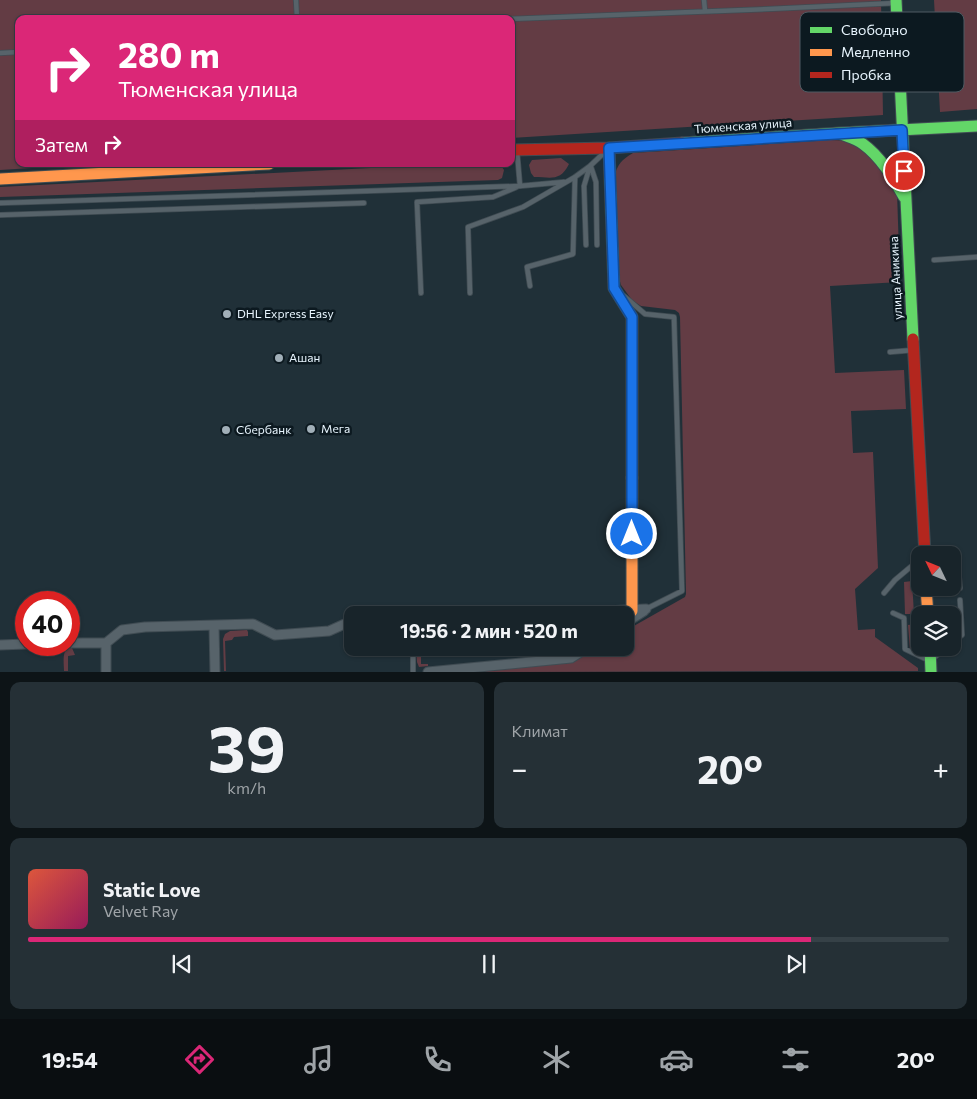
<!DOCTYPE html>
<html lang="ru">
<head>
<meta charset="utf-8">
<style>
	:root { --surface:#18242a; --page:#253036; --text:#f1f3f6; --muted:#9fa4a8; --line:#364147; --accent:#db2777 }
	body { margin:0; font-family:Commissioner,sans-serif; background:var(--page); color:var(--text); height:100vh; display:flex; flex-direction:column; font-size:19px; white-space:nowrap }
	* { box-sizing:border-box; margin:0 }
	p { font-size:16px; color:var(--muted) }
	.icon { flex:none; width:28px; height:28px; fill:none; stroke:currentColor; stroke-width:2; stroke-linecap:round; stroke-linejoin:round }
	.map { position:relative; height:672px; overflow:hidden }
	.sheet { display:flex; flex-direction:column; gap:10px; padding:10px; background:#0d1417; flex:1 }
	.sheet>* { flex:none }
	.banner { position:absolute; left:15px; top:15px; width:500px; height:152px; border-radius:10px; box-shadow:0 1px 4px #0004,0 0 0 1px var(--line); background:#db2777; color:#fff; overflow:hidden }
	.needle { width:32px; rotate:313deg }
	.buttons { position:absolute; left:911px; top:546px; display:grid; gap:10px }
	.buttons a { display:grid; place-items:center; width:50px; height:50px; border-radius:10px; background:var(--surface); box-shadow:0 1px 4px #0004,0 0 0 1px var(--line); font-size:25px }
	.speed { position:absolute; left:15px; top:591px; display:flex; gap:10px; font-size:25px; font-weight:700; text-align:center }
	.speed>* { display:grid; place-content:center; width:65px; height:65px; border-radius:50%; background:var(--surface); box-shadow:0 1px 4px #0004,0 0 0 1px var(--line); line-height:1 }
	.speed .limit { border:8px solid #d22; background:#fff; color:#111 }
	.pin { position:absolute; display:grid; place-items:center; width:42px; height:42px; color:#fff; margin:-21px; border:2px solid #fff; border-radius:50%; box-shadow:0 1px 5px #0007 }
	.me { position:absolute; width:55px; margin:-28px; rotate:0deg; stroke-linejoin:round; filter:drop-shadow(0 0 4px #0008) }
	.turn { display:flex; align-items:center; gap:18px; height:105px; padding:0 20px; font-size:22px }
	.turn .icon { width:65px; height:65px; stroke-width:2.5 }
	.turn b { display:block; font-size:35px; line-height:42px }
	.then { display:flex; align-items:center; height:48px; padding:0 20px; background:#0003; gap:10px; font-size:19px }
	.big { font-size:38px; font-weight:700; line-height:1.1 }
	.sheet .card { flex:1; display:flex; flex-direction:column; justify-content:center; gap:8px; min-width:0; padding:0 18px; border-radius:10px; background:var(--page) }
	.sheet .dial { align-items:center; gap:0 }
	.dial b { font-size:65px; line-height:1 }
	.song { display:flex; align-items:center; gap:15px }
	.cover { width:60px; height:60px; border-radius:8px; background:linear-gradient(135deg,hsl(10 70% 55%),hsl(330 70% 35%)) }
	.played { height:5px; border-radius:2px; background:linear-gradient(90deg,var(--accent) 85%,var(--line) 85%) }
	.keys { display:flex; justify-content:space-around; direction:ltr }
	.heat { display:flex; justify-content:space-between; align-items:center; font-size:28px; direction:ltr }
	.sheet .tiles { flex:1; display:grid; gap:10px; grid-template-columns:1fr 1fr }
	.card:last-child { grid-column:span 2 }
	.trip { position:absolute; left:344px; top:606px; width:290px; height:50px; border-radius:10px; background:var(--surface); box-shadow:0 1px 4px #0004,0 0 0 1px var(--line); font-weight:700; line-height:50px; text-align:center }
	.tabs { display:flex; height:80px; justify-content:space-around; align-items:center; background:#0a0e11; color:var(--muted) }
	.tabs .icon { width:35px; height:35px }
	.tabs .current { color:var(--accent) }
	.tabs b { font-size:22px; color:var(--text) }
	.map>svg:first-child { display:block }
	.green { fill:#633c44 }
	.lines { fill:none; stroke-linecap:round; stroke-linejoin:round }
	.lane-casing { stroke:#404c53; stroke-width:6 }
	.street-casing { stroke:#404c53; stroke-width:11 }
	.fast-casing { stroke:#404c53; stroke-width:13 }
	.slow-casing { stroke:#404c53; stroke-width:13 }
	.jam-casing { stroke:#404c53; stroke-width:13 }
	.lane { stroke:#57636a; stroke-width:4.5 }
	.street { stroke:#57636a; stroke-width:9 }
	.fast { stroke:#63d668; stroke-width:11 }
	.slow { stroke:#ff974d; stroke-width:11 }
	.jam { stroke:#b3261e; stroke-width:11 }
	.route-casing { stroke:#114b97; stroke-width:12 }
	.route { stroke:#1a73e8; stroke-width:9 }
	.poi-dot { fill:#a1afb8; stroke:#0c1920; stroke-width:2 }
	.labels { text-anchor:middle; stroke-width:5; stroke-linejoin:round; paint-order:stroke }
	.street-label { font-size:12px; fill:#e7f4fd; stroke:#0c1920 }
	.poi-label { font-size:12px; fill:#e7f4fd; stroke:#0c1920; text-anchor:start }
	.key { fill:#0c1920; stroke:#4e5b62; stroke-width:1 }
	.key-label { font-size:14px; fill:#e7f4fd }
</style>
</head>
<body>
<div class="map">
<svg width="977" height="672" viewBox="0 0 977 672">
	<rect width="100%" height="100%" fill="#203038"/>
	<!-- green -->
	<path class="green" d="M0,0H881L883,115L511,138V19H19V164H96L0,170Z
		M934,0H977V109L940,112Z
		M831,140L852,141L873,155L897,192L900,282L830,286L835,373L904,370L906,409L851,411L853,453L873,452L878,568L855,589L858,630L875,629V637L918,668V671L478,672L567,663L573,662L597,648H625V631L685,597L686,594L680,317L679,313L675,310L641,306L632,300L621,285L619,278L614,177C618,164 621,160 633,153Z
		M561,158L569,164C560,182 551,177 534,177L531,173L529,165L532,160Z
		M448,164H500L504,170L502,178L498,180L0,197V187Z
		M912,581L914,614H905L904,582Z
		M915,624L917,649L910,650L908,625Z
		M247,630L248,632V636L234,637L232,640L225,641L226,671H224L223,639L225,634L230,631Z
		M67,648H72L75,655L68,656V671H64C64,664 62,654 67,648Z
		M416,648H421V664H428V666L419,667L417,662Z"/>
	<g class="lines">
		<defs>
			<path id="lane" d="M296,0L297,19
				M704,0L705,11
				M508,19L768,9L896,3
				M0,53L19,52
				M517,151L520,186L564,182
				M591,167L596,182L597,245
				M0,203L520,186
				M0,215L364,203
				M586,245L584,186L590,166
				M934,260L977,257
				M530,286L527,267L573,254L575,177
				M421,293L417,202L493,197L517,187
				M470,293L468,227L523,207L575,177L590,166L607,150
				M624,296L645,314L674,317L682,591L646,609
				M890,352L914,350
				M952,573L959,577L960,588
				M884,593L895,580L920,559
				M411,610V615
				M893,613L904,618L905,649L930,661L946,648
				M952,642L962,635L960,600
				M413,648V672"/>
			<path id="street" d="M525,615L646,609
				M625,623L644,611
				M214,626L215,672
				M69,643H106L122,630L145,627L253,624L275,635L329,631L349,622H352
				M106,643V672
				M0,645L26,644
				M571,648V658
				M428,672L571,658L587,648"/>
			<path id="fast" d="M896,0L913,339
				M841,134C848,137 856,139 863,144C881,157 893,178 904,197
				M682,143L840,133L977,126
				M609,148L614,288L632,317V478
				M930,648L931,672"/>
			<path id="slow" d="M0,179L269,164
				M632,478V611
				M926,588L928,615"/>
			<path id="jam" d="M511,150L609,148L682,143
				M913,339L925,555"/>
		</defs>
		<!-- lane casing -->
		<use href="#lane" class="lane-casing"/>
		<!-- street casing -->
		<use href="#street" class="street-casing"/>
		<!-- fast casing -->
		<use href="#fast" class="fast-casing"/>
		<!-- slow casing -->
		<use href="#slow" class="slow-casing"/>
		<!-- jam casing -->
		<use href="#jam" class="jam-casing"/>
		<!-- lane -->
		<use href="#lane" class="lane"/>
		<!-- street -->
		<use href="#street" class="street"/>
		<!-- fast -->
		<use href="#fast" class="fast"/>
		<!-- slow -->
		<use href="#slow" class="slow"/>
		<!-- jam -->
		<use href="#jam" class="jam"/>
	</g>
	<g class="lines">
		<defs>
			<path id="route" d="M632,534V317L614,288L609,148L902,130L904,171"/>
		</defs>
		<!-- route casing -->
		<use href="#route" class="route-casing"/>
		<!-- route -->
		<use href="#route" class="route"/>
	</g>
	<!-- markers -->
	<g class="poi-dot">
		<circle cx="227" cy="314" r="5"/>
		<circle cx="279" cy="358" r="5"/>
		<circle cx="311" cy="429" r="5"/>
		<circle cx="226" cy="430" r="5"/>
	</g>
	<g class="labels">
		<!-- street labels -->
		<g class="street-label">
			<text transform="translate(743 126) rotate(-4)" y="4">Тюменская улица</text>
			<text transform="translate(896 278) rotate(-93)" y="4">улица Аникина</text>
		</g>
		<!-- poi labels -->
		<g class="poi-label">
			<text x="237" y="318">DHL Express Easy</text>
			<text x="289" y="362">Ашан</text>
			<text x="321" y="433">Мега</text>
			<text x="236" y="434">Сбербанк</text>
		</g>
	</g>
	<!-- legend -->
	<rect x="800" y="12" width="164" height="80" rx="8" class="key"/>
	<rect x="810" y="27" width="22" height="6" fill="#63d668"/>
	<rect x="810" y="49" width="22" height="7" fill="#ff974d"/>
	<rect x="810" y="72" width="22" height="6" fill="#b3261e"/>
	<g class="key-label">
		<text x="841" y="35">Свободно</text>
		<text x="841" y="57">Медленно</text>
		<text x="841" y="80">Пробка</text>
	</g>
</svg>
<div class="buttons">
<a><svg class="needle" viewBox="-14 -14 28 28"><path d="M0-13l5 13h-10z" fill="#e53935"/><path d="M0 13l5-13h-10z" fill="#9fa4a8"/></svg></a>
<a><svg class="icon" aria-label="layers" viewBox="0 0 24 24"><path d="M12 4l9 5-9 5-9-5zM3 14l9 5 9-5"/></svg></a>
</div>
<div class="speed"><div class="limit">40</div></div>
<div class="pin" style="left:904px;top:171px;background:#d93025"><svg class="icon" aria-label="arrive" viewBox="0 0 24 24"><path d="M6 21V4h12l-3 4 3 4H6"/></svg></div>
<svg class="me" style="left:632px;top:534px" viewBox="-20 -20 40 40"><circle r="17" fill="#1a73e8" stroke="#fff" stroke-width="3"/><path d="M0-11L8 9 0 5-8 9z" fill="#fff"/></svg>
<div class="trip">19:56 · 2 мин · 520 m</div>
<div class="banner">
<div class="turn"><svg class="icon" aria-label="right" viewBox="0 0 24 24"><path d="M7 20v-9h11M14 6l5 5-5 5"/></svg><div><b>280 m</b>Тюменская улица</div></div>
<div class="then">Затем<svg class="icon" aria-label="right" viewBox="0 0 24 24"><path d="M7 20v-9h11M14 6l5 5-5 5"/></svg></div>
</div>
</div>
<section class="sheet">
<div class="tiles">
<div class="card dial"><b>39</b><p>km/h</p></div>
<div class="card"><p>Климат</p>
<div class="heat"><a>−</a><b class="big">20°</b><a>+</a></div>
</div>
<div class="card">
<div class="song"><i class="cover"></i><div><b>Static Love</b><p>Velvet Ray</p></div></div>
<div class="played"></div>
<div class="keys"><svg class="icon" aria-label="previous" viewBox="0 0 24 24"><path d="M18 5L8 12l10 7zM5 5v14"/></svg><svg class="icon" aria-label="pause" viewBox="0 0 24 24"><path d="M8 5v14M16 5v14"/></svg><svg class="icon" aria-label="next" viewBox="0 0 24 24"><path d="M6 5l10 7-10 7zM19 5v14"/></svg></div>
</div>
</div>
</section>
<nav class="tabs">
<b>19:54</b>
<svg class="icon current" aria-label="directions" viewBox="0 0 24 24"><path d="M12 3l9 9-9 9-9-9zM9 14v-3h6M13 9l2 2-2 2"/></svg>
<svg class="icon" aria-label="music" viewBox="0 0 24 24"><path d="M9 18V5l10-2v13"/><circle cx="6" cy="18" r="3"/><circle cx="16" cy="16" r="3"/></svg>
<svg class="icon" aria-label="phone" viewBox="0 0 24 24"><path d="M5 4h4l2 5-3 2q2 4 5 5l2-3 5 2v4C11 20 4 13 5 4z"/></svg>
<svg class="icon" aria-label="climate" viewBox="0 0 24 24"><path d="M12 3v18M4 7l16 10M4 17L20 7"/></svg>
<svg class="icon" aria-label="car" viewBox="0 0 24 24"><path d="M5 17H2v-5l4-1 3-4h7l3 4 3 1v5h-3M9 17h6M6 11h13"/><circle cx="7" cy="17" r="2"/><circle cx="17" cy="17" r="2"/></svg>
<svg class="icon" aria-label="filters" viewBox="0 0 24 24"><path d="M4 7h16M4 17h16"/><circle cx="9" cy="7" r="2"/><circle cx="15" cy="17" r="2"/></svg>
<b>20°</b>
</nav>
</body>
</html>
